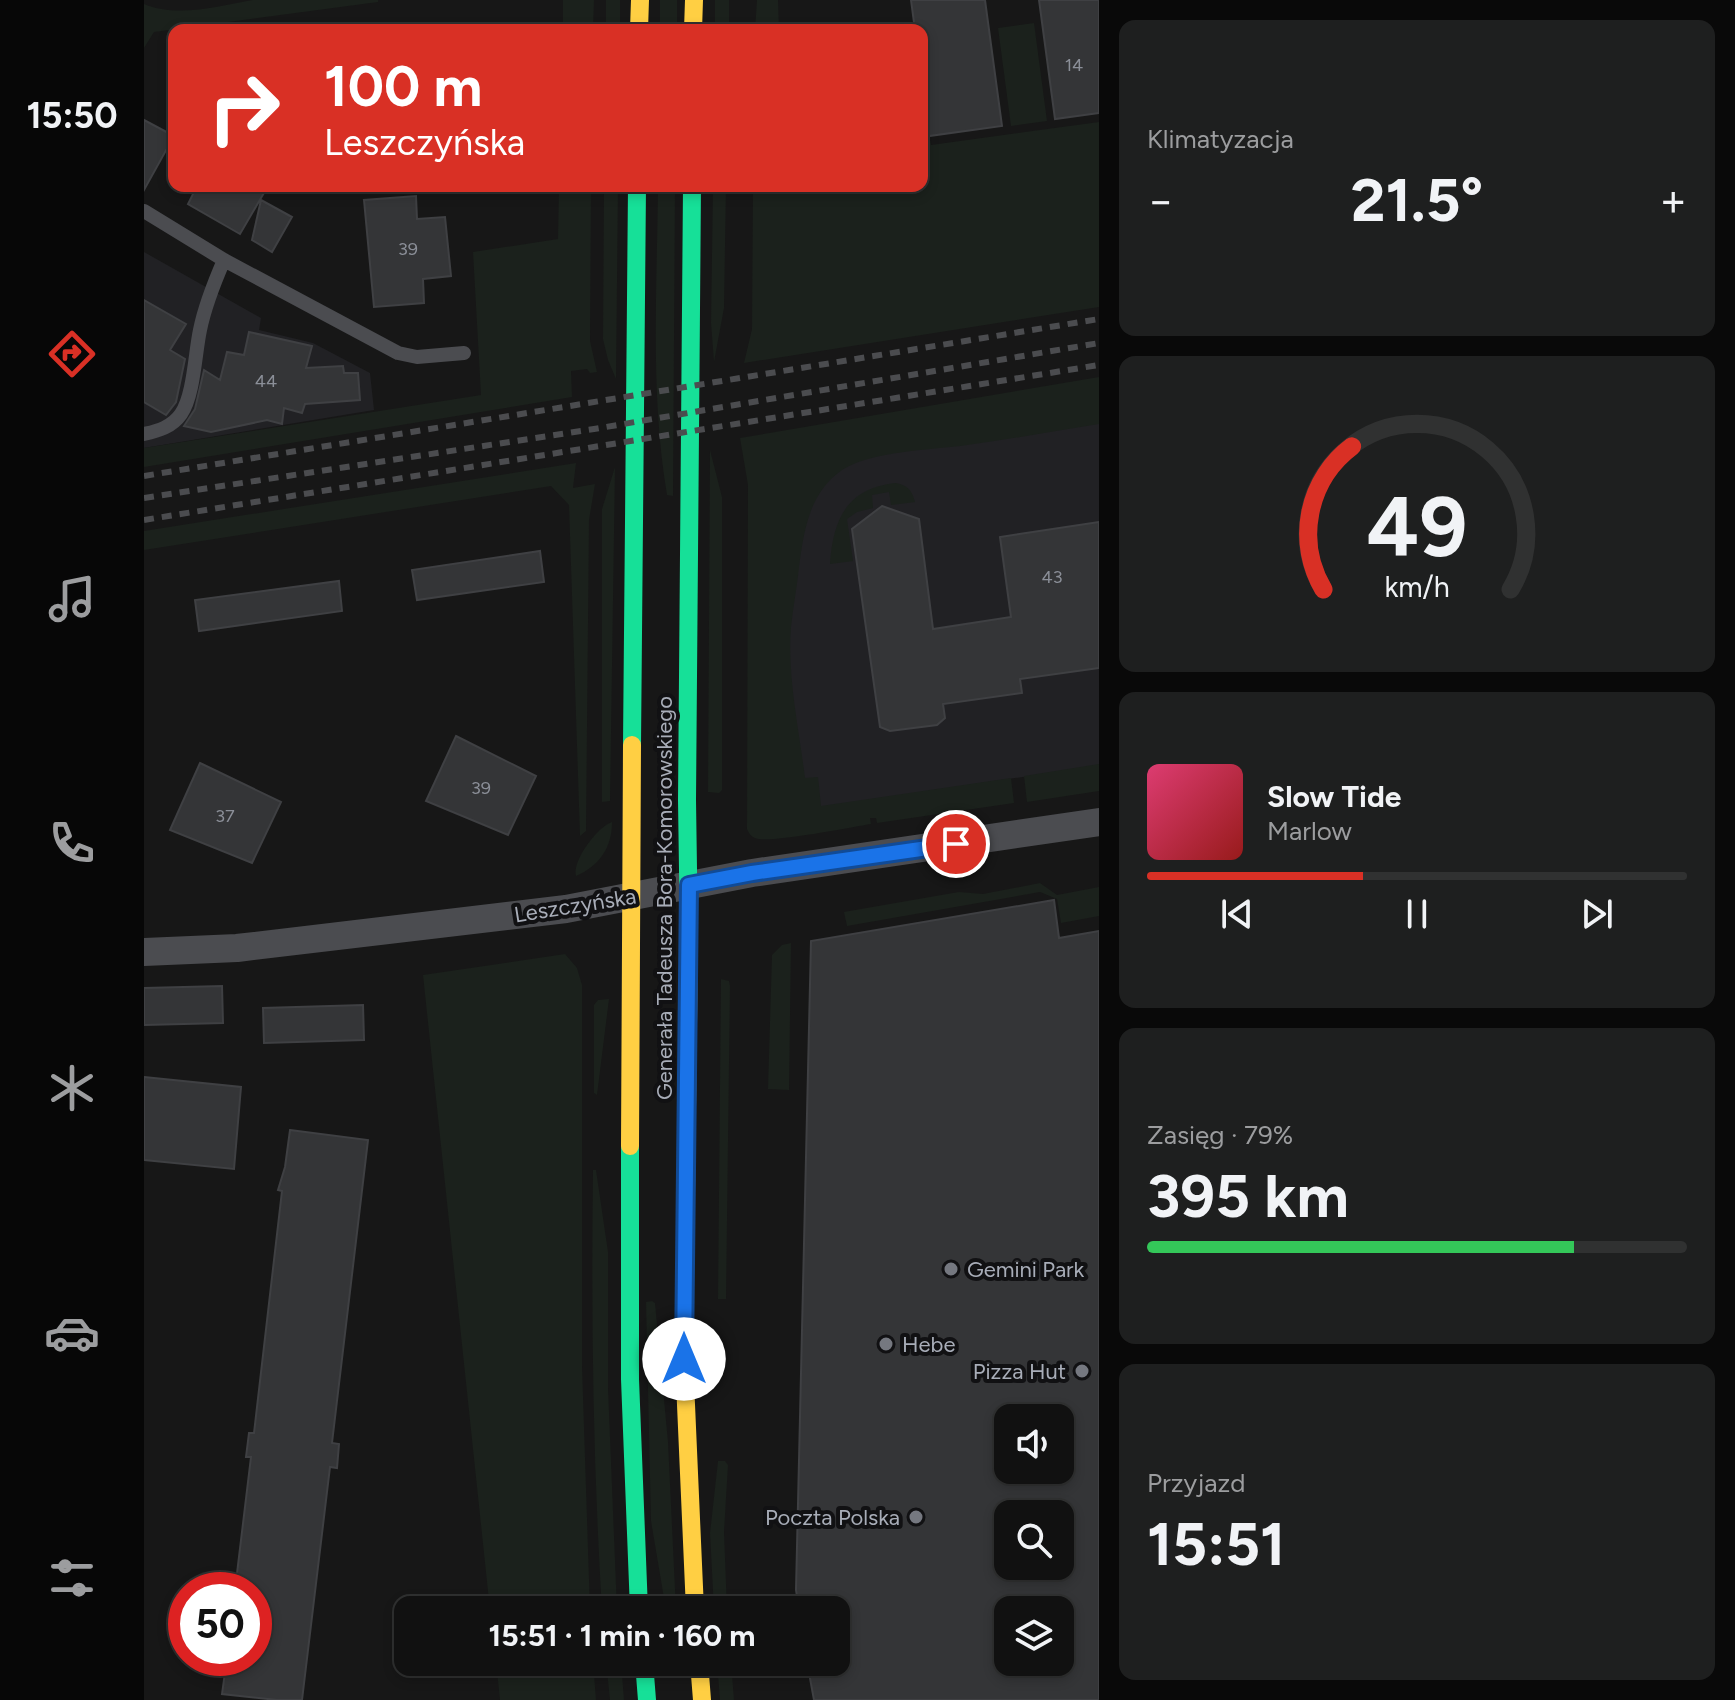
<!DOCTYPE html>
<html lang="pl">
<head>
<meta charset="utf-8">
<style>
	:root { --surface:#111; --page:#1e1f1f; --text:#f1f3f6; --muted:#9c9d9f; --line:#303131; --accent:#d93025 }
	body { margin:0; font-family:Figtree,sans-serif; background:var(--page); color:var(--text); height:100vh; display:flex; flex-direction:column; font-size:30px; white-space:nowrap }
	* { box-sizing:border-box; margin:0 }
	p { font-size:26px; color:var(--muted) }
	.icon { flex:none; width:44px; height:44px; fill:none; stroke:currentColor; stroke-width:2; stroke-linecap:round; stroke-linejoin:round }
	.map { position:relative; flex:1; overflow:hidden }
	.sheet { display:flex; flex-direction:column; gap:20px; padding:20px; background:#090909; width:636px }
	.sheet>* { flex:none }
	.banner { position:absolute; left:24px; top:24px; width:760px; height:168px; border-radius:16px; box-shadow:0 4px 12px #0003,0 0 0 2px var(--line); background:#d93025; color:#fff; overflow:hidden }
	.tools { position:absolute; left:850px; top:1404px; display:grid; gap:16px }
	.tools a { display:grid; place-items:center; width:80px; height:80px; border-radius:16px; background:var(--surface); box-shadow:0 4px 12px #0003,0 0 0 2px var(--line); font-size:40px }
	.speed { position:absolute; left:24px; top:1572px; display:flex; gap:16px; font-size:40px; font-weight:700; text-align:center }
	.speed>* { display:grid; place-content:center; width:104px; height:104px; border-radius:50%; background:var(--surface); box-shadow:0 4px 12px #0003,0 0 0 2px var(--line); line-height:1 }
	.speed .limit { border:12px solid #d22; background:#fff; color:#111 }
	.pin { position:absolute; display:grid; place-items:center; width:68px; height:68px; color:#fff; margin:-34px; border:4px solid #fff; border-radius:50%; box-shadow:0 2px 8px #0007 }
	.me { position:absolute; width:88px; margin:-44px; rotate:0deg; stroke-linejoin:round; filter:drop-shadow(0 0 6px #0008) }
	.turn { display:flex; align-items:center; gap:28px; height:168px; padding:0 24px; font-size:36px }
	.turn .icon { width:104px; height:104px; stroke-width:2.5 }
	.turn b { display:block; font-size:56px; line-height:68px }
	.big { font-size:60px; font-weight:700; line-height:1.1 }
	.sheet .tile { flex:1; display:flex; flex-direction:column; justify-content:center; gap:12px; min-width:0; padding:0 28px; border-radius:16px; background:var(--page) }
	.sheet .dial { align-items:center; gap:0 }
	.dial svg { height:208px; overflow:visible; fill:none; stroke:var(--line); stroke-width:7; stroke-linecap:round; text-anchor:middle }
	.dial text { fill:var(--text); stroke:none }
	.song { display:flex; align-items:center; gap:24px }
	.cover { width:96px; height:96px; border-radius:12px; background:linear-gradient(135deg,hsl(340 70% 55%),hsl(0 70% 35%)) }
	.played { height:8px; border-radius:4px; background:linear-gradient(90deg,var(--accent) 40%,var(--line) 40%) }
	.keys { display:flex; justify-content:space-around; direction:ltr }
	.heat { display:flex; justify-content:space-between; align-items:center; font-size:44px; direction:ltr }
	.charge { height:12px; border-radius:6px; background:linear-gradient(90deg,#34c759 79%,var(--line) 0) }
	.trip { position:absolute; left:250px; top:1596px; width:456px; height:80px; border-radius:16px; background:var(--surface); box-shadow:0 4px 12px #0003,0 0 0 2px var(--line); font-weight:700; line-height:80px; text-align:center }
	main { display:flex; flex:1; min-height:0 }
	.tab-bar { display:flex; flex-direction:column; width:144px; justify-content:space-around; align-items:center; background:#070707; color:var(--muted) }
	.tab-bar .icon { width:56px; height:56px }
	.tab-bar .current { color:var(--accent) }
	.tab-bar b { font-size:36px; color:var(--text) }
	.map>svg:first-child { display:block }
	.built { fill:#212124 }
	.green { fill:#1b211c }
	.building { fill:#343537; stroke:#3f4043; stroke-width:2; fill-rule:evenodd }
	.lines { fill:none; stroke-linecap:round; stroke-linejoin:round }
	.lane { stroke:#4b4c50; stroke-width:14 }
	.street { stroke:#4b4c50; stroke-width:28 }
	.fast { stroke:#16e098; stroke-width:18 }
	.slow { stroke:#ffcf43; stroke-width:18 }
	.rail { stroke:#4b4c4f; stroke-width:6; stroke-dasharray:10 8; stroke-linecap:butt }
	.route-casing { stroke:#114b97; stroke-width:20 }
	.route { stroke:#1a73e8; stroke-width:14 }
	.poi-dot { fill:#757880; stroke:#111113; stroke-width:3 }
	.labels { text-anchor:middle; stroke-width:8; stroke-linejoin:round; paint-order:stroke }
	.number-label { font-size:18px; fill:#8b8f98 }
	.street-label { font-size:22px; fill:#a8adb8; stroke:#111113 }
	.poi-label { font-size:22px; fill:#a8adb8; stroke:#111113; text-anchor:start }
</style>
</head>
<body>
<main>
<nav class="tab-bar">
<b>15:50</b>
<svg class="icon current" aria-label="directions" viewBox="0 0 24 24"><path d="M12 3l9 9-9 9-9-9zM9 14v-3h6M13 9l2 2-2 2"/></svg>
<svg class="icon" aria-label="music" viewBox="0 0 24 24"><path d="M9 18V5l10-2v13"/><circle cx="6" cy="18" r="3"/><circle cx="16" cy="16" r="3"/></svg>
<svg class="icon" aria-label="phone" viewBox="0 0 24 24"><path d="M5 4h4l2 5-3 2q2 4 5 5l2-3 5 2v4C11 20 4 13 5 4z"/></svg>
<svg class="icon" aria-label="climate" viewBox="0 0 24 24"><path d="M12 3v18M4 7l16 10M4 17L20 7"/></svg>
<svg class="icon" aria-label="car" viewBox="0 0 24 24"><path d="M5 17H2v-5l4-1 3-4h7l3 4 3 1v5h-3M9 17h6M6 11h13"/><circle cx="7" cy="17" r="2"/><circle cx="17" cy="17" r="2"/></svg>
<svg class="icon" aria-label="filters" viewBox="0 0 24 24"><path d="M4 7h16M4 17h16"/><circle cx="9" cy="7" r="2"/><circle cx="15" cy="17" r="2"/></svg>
</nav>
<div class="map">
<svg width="955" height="1700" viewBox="0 0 955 1700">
	<rect width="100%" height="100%" fill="#171717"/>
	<!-- built -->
	<path class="built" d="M0,252L117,318L115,330L169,343L226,373L230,410L0,448Z
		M955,405V770H925L677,807L636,793L643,456Z"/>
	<!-- green -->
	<path class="green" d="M109,0H234V2L10,32L0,48V4C33,18 75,6 109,0Z
		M419,0H450L449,30H419Z
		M462,0H476V30H462Z
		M516,0H533V30H516Z
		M571,0H585V30H571Z
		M613,0H634L635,30H611Z
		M890,23L903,121L867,126L854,28Z
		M955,122V307L600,363L608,329L609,186H778V124H783L787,145Z
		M415,186H447L446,341L453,372L446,373L443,369L427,371L428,397L0,467V448L337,395L329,252L414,239Z
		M460,186H474L472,379L464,360L459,339Z
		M514,186H531L529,496L523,495C506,394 513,288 514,186Z
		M569,186H582L580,308L570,362L567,323Z
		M955,377V424C911,431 867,439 823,445C788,450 727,451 698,470C665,493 660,530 655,567C653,587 649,607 647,627C643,676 655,729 661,778L674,777L677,806L867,778L870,803L733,823L732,818H726L727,824C708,827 624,844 611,838C606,836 605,833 603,829L604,485L596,438Z
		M566,450L578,497V790L575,793L564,792Z
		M432,463L429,488L451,484L445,520L442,831L436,836L425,505L407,486L0,550V531Z
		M471,467L466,801L458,802V509Z
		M752,483C763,485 768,490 771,502L747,505L745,492L728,495L729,508L713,512L703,519L709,561L686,564C689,519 703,488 752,483Z
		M955,764V791L883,802L880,776Z
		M468,822C468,848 455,866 432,876C428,861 453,827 468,822Z
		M896,883L913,895L955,887V916L917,923L913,899L896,892L703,926L700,912L815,892L839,894Z
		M647,943L645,1090L624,1089L628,955L638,945Z
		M421,954L433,968L438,985V1366L446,1610H346L279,975Z
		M577,979L585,981L586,986L582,1299H574Z
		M465,999L453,1095L450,1093V1005L454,1000Z
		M449,1170H452L464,1252V1388L473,1610H458C449,1463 447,1317 449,1170Z
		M508,1301L511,1303L524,1442L532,1610H522L507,1521L502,1302Z
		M574,1461H581L584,1465L580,1532L583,1610H570L566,1533Z
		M352,1662H449L452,1700H356Z
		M462,1662H477L480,1700H466Z
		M573,1662H587L590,1700H576Z"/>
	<!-- building -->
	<path class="building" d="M767,0H841L858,126L785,136L778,84V30H771Z
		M895,0H955V113L911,119Z
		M0,120L30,136L0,190Z
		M53,186H124L96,234L44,204Z
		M272,196L273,219L301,217L307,276L279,279L280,303L230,307L220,200Z
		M117,200L148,217L128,252L108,240Z
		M0,300L42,324L26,350L41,359L32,402L22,415L0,402Z
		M105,332L168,346L162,368L199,366L200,373H214L216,400L161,404L158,413L140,408L138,424L123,420L67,432L40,426L51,409L60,370L76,380L83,352L100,355Z
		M738,506L775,519L789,629L867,617L856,537L955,522V668L876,679L878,693L799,704L801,718L793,725L746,731L736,727L708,529Z
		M396,551L400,582L273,600L268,570Z
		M195,581L198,611L55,631L51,600Z
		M312,736L392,776L364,835L282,801Z
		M56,763L137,802L108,863L26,830Z
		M910,900L915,938L955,931V1700H670L663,1662H692V1610H655L652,1590L667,941ZM864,1418H916V1470H864ZM864,1514H916V1566H864ZM864,1610H916V1662H864Z
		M78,986L79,1023L0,1025V988Z
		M219,1005L220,1040L120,1043L119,1008Z
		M0,1077L97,1087L90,1169L0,1160Z
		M146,1130L224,1140L188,1443L195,1444L193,1468L186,1467L158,1700H133L78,1694L83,1658H110V1590H91L107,1457H102L105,1433H110L138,1191L134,1190L141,1167Z"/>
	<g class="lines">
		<!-- lane -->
		<path class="lane" d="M0,211L80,260L254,353L273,357L320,353
			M0,434C14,431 28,427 37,414C50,395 51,353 56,330C61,305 70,283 80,260"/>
		<!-- street -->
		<path class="street" d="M0,952L93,948L422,909L608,873L955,822"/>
		<!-- fast -->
		<path class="fast" d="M488,745L493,186
			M545,939L543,800L548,186
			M486,1146V1379L495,1610
			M500,1662L503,1700"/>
		<!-- slow -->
		<path class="slow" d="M495,30L496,0
			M549,30L550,0
			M545,939L540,1359L551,1610
			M486,1146L488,745
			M555,1662L558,1700"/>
		<!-- rail -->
		<path class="rail" d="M0,476L955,319
			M0,498L450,429L955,343
			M0,520L955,365"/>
	</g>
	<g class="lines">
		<defs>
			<path id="route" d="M540,1359L545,885L608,873L812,844"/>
		</defs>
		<!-- route casing -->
		<use href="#route" class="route-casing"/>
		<!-- route -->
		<use href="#route" class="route"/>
	</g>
	<!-- markers -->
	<g class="poi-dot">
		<circle cx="807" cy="1269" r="8"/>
		<circle cx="742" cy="1344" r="8"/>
		<circle cx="938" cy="1371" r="8"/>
		<circle cx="772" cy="1517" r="8"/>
	</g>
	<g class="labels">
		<!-- number labels -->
		<g class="number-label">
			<text x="930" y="71">14</text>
			<text x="264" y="255">39</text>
			<text x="122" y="387">44</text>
			<text x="908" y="583">43</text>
			<text x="337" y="794">39</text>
			<text x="81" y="822">37</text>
		</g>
		<!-- street labels -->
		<g class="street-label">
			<text transform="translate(520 898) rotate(-90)" y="8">Generała Tadeusza Bora-Komorowskiego</text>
			<text transform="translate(431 905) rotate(-9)" y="8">Leszczyńska</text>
		</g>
		<!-- poi labels -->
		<g class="poi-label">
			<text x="823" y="1277">Gemini Park</text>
			<text x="758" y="1352">Hebe</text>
			<text x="922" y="1379" text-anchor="end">Pizza Hut</text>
			<text x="756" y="1525" text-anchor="end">Poczta Polska</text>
		</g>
	</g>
</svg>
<div class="tools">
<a><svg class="icon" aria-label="sound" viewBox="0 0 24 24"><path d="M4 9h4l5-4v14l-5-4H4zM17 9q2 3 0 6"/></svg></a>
<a><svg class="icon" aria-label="search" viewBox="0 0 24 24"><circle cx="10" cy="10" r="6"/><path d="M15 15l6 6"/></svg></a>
<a><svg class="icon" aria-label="layers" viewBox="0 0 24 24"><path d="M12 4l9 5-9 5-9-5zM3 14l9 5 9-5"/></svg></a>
</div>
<div class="speed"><div class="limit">50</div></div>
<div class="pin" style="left:812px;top:844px;background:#d93025"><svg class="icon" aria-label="arrive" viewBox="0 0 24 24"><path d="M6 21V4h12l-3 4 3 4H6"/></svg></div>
<svg class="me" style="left:540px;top:1359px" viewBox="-20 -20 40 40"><circle r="19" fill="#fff"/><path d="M0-13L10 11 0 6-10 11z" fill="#1a73e8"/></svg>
<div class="trip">15:51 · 1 min · 160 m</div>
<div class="banner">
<div class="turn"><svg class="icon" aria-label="right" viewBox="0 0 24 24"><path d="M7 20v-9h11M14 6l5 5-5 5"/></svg><div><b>100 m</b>Leszczyńska</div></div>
</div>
</div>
<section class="sheet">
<div class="tile"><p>Klimatyzacja</p>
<div class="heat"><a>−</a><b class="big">21.5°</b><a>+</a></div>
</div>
<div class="tile dial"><svg viewBox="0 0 100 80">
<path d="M14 69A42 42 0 1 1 86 69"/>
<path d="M14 69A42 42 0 0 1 25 14" stroke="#d93025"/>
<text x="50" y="56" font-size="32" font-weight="700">49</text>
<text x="50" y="72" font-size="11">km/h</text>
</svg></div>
<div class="tile">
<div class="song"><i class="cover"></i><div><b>Slow Tide</b><p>Marlow</p></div></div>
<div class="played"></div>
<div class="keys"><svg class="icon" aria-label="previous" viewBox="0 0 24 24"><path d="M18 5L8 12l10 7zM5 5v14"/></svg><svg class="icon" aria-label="pause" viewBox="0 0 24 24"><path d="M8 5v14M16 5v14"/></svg><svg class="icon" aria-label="next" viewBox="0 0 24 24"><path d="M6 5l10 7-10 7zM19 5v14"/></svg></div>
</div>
<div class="tile"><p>Zasięg · 79%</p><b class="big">395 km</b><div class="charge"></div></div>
<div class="tile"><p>Przyjazd</p><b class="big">15:51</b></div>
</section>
</main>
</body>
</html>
